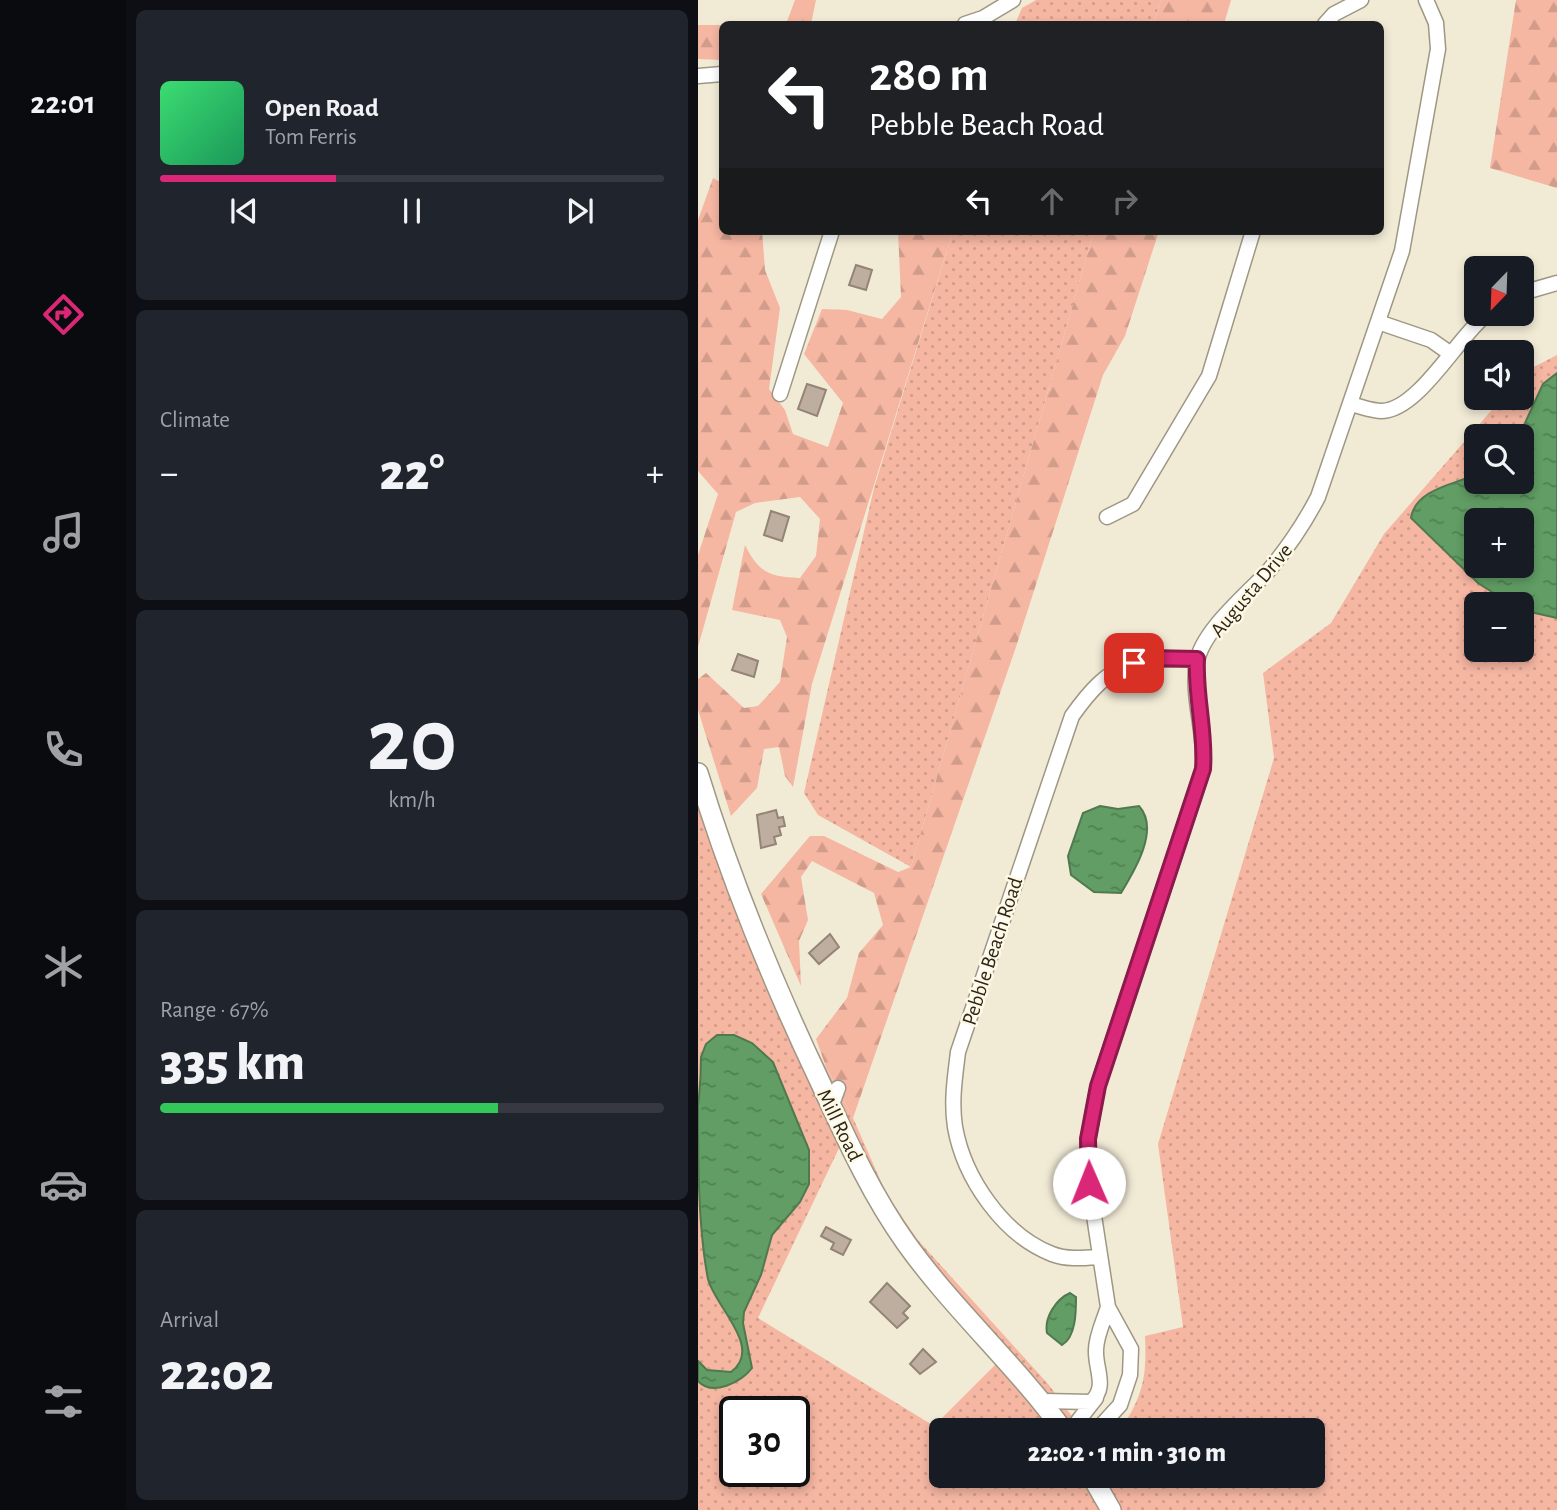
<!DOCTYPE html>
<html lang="en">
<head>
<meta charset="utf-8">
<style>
	:root { --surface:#171b24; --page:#20242c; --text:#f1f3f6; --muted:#9ea1a6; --line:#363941; --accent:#db2777 }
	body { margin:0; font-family:"Alegreya Sans",sans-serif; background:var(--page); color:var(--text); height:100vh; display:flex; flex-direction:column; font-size:26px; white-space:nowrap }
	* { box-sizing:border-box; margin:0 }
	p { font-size:23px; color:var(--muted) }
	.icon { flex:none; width:38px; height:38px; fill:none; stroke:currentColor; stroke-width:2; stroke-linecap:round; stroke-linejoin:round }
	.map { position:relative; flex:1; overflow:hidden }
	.side { display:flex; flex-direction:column; gap:10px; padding:10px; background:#0d0f14; width:572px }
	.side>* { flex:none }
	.guide { position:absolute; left:21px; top:21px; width:665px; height:214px; border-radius:10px; box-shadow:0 4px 10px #0003; background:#202124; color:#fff; overflow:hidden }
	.needle { width:46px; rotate:203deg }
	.tools { position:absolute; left:766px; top:256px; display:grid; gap:14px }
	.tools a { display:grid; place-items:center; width:70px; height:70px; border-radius:10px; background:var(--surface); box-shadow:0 4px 10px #0003; font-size:35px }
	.speed { position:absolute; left:21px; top:1396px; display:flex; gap:14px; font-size:35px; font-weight:700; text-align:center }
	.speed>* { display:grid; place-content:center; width:91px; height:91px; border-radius:50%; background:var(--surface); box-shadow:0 4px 10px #0003; line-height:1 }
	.speed .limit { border:4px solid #111; border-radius:10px; background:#fff; color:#111 }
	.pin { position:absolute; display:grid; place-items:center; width:60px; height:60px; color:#fff; margin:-30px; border-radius:14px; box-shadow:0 4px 10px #0006 }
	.me { position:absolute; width:77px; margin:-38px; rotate:359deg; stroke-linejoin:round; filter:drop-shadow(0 0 5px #0008) }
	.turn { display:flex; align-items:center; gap:24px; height:147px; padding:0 35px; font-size:32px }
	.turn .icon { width:91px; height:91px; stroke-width:2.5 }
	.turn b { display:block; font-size:49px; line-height:60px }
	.lanes { display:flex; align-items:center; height:66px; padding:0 35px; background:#0003; justify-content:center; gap:35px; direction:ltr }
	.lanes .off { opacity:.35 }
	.big { font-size:52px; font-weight:800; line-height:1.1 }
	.side .card { flex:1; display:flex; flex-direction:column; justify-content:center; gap:10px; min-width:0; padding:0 24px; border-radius:10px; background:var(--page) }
	.side .dial { align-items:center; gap:0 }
	.dial b { font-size:91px; line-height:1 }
	.song { display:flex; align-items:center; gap:21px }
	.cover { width:84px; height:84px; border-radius:10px; background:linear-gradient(135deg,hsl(140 70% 55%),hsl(150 70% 35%)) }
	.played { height:7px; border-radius:4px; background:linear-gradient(90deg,var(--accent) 35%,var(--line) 35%) }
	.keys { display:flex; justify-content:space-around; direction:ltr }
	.heat { display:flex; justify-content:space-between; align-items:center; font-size:38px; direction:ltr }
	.charge { height:10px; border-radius:5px; background:linear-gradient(90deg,#34c759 67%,var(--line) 0) }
	.trip { position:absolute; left:231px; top:1418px; width:396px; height:70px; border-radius:10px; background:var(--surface); box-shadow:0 4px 10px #0003; font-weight:800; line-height:70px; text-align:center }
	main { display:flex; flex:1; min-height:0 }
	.dock { display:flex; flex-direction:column; width:126px; justify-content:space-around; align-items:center; background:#090b0e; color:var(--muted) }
	.dock .icon { width:49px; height:49px }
	.dock .active { color:var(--accent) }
	.dock b { font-size:32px; color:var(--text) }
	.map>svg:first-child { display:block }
	.grass { fill:url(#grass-dots); fill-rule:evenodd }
	.forest { fill:url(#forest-firs) }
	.water { fill:url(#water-ripples); stroke:#50794f; stroke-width:2; fill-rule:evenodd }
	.building { fill:#beae9f; stroke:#948476; stroke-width:2 }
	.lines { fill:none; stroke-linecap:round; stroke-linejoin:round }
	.minor-casing { stroke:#9d9784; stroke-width:17 }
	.secondary-casing { stroke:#9d9784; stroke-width:22 }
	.minor { stroke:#fff; stroke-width:14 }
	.secondary { stroke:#fff; stroke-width:19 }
	.route-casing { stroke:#8e194d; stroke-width:18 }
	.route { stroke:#db2777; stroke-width:12 }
	.labels { text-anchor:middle; stroke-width:5; stroke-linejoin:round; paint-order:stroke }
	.street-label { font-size:21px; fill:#29261f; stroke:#fff8e3 }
</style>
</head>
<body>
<main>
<nav class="dock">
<b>22:01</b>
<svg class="icon active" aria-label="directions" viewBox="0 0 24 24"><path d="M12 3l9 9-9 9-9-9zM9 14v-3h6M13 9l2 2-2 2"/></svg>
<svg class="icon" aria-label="music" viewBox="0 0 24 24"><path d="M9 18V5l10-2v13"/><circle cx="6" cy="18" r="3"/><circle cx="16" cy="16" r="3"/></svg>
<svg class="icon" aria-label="phone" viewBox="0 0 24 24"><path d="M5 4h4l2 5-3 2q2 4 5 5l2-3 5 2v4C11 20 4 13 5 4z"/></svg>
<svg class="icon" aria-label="climate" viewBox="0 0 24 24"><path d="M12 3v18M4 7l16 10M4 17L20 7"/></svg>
<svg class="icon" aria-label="car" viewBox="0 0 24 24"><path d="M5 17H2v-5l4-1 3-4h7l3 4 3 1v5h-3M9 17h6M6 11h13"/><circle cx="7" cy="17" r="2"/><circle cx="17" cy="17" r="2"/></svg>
<svg class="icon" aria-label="filters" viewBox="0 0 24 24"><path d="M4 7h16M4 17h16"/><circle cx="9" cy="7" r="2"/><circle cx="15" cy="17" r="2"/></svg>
</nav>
<section class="side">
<div class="card">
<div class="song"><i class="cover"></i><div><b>Open Road</b><p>Tom Ferris</p></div></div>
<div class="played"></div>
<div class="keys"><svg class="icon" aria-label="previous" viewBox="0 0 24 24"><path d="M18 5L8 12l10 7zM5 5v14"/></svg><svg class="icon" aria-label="pause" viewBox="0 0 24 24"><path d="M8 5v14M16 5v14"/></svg><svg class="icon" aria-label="next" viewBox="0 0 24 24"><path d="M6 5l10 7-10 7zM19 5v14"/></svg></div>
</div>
<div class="card"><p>Climate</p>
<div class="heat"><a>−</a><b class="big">22°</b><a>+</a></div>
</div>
<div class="card dial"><b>20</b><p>km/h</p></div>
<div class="card"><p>Range · 67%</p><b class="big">335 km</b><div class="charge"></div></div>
<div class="card"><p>Arrival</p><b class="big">22:02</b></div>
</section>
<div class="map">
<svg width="859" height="1510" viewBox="0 0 859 1510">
	<defs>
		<pattern id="grass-dots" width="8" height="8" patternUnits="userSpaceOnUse" patternTransform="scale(1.75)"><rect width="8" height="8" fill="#f5b6a2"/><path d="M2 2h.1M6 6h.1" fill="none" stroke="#d29c8b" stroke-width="1.8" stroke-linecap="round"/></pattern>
		<pattern id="forest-firs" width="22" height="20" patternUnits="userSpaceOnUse" patternTransform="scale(1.75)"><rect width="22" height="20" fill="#f5b6a2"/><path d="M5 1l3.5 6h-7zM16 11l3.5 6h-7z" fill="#d29c8b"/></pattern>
		<pattern id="water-ripples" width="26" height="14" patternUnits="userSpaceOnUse" patternTransform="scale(1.75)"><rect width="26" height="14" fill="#619d64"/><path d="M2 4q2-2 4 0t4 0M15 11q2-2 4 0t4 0" fill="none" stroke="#508052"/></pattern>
	</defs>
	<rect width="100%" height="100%" fill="#f1ebd6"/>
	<!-- grass -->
	<path class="grass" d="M338,0H463L455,24H317L324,8Z
		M255,231H396L213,867L120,815L106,793L176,488Z
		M859,355V1510H0V796L116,1045L155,1118L188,1193L219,1239L351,1385L384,1430H243V1475H614V1430H422C445,1397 449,1376 447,1336L485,1327L460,1144L576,758L565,673L633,623L686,534L805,397H824V375L828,371ZM779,436H824V481H779ZM779,520H824V565H779ZM779,604H824V649H779ZM143,1144L301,1361L236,1426L60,1318ZM37,1412H96V1472H37Z"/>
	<!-- forest -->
	<path class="forest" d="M97,0H118L113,24H88Z
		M463,0H533L526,24H455Z
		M818,0H859V188L792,168Z
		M0,25H24V60L0,59Z
		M15,178L24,183V231H64L67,270L82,308L71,389L87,410L95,434L130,447L145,403L106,354L124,309L149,310L184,319L203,297L200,231H255L114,684L95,787L87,776L81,747L66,749L59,788L33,816L0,710V679L8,673L46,708L60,706L82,682L89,637L82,620L34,610L47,545C61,573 72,577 102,578L118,556L122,519L102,497L57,503L38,512L0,647V555L20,494L0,471V220Z
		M396,231H461L427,336L405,375L318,647L155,1118L128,1067L118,1039L149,998L161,953L185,925L176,893L114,861L103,877L110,920L101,941L103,986L63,894L112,836H126L200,872L213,867Z"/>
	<!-- water -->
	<path class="water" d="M859,373V618L837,613L824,604L805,599L780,583L713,518C717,489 758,484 779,474V481H824V436H821L845,384ZM779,520H824V565H779Z
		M402,806L420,809L441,806C462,829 437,870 423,893L396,892L373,875L370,856L385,813Z
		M19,1035H36L54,1043L75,1062L111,1150V1184L102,1202L74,1235L63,1275L46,1312L45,1323L54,1368C44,1382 14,1397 0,1381V1361L9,1370L33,1372C66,1348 17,1307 10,1279C0,1228 0,1158 0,1106C2,1089 3,1074 3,1057L8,1044Z
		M372,1293L378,1297C378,1312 378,1337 364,1345L349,1333C346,1318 358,1299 372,1293Z"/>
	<!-- building -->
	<path class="building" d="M158,265L174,270L168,290L151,285Z
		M109,384L128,390L119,416L100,409Z
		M73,511L91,517L84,541L66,535Z
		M40,654L60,661L56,677L34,670Z
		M78,810L80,818L85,817L87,826L81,827L83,835L76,837L78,844L63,848L59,815Z
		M132,934L141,947L121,964L111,953Z
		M128,1227L153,1240L145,1255L133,1249L136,1243L123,1236Z
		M189,1283L212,1306L205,1313L210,1318L199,1328L172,1302Z
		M225,1349L238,1362L222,1374L212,1364Z"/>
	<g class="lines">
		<defs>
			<path id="minor" d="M267,24L285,18L315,0
				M627,24L636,14L663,0
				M0,76L24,74
				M824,293L859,283
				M680,322L733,340L753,354
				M82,394L134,231
				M652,404C662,406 673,411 684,411C721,410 761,335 790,313
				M409,517L435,504L511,376L555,231
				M133,1107L140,1088
				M402,1257C387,1258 369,1260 354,1254C305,1235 266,1178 257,1127C253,1101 257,1077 260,1052L374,716C413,661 434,658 499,659
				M345,1401L393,1402C410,1387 397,1369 398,1350C398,1336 406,1320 410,1307
				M373,1430L398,1398
				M399,1430L422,1405L432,1375L433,1349L410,1307L391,1183L390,1139L400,1086L505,769C508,733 493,698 499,662C504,630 551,593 572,569C591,546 606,524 620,497L704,251L740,49L738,23L728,0"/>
			<path id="secondary" d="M0,773C33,881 75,983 123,1084C148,1138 173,1194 208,1243C255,1309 317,1364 365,1430
				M393,1475L413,1510"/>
		</defs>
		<!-- minor casing -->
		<use href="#minor" class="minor-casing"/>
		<!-- secondary casing -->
		<use href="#secondary" class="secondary-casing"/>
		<!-- minor -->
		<use href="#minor" class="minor"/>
		<!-- secondary -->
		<use href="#secondary" class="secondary"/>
	</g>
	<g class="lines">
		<defs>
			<path id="route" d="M391,1183L390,1139L400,1086L505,769C508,732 497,696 499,659L451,658L436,663"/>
		</defs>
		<!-- route casing -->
		<use href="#route" class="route-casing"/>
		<!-- route -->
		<use href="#route" class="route"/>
	</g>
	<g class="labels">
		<!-- street labels -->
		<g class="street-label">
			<text transform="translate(553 590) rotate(-50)" y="7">Augusta Drive</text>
			<text transform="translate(294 951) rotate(-72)" y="7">Pebble Beach Road</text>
			<text transform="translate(142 1125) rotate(64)" y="7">Mill Road</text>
		</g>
	</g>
</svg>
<div class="tools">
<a><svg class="needle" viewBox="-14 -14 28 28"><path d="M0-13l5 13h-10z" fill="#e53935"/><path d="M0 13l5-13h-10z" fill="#9ea1a6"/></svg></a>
<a><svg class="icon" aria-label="sound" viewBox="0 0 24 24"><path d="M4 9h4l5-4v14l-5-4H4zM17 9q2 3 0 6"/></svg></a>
<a><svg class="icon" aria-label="search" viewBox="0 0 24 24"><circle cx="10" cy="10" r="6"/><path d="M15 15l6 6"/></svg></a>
<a>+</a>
<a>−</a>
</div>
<div class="speed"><div class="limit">30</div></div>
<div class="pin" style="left:436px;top:663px;background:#d93025"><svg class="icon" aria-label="arrive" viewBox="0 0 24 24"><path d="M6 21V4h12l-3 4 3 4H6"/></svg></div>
<svg class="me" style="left:391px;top:1183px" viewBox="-20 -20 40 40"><circle r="19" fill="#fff"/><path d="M0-13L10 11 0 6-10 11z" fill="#db2777"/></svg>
<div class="trip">22:02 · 1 min · 310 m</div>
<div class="guide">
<div class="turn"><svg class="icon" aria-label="left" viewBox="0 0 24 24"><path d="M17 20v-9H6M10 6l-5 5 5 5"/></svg><div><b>280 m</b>Pebble Beach Road</div></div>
<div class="lanes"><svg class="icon" aria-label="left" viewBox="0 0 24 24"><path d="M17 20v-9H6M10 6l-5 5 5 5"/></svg><svg class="icon off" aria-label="ahead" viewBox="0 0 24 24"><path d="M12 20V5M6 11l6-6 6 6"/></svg><svg class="icon off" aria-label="right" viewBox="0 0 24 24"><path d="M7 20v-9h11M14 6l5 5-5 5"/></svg></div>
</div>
</div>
</main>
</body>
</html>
